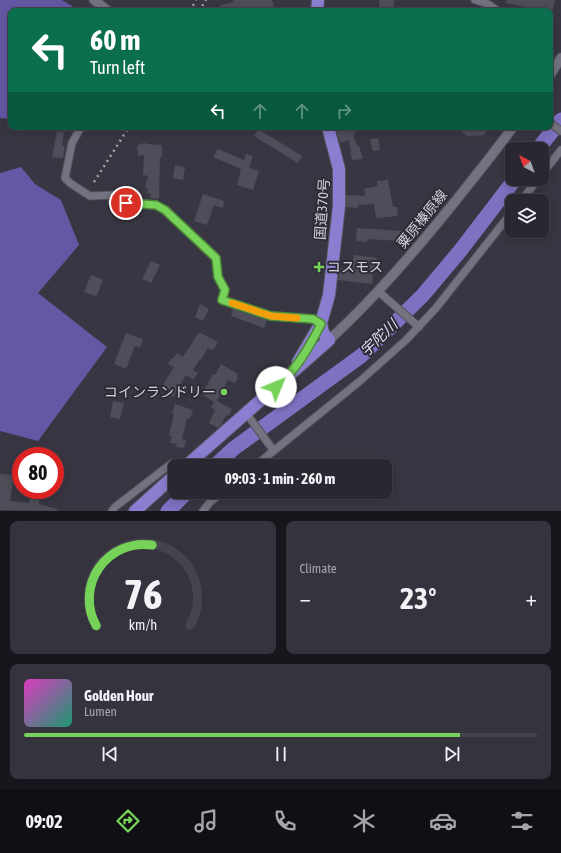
<!DOCTYPE html>
<html lang="en">
<head>
<meta charset="utf-8">
<style>
	:root { --surface:#292832; --page:#35343e; --text:#f1f3f6; --muted:#a5a6ac; --line:#45444d; --accent:#77d259 }
	body { margin:0; font-family:"Asap Condensed","Noto Sans JP",sans-serif; background:var(--page); color:var(--text); height:100vh; display:flex; flex-direction:column; font-size:15px; white-space:nowrap }
	* { box-sizing:border-box; margin:0 }
	p { font-size:13px; color:var(--muted) }
	.icon { flex:none; width:22px; height:22px; fill:none; stroke:currentColor; stroke-width:2; stroke-linecap:round; stroke-linejoin:round }
	.map { position:relative; height:511px; overflow:hidden }
	.sheet { display:flex; flex-direction:column; gap:10px; padding:10px; background:#17161c; flex:1 }
	.sheet>* { flex:none }
	.hud { position:absolute; left:8px; top:8px; width:545px; height:122px; border-radius:8px; box-shadow:0 2px 10px #0003,0 0 0 1px var(--line); background:#0b6e4f; color:#fff; overflow:hidden }
	.needle { width:26px; rotate:319deg }
	.fabs { position:absolute; left:505px; top:142px; display:grid; gap:8px }
	.fabs a { display:grid; place-items:center; width:44px; height:44px; border-radius:8px; background:var(--surface); box-shadow:0 2px 10px #0003,0 0 0 1px var(--line); font-size:20px }
	.speed { position:absolute; left:12px; top:447px; display:flex; gap:8px; font-size:20px; font-weight:700; text-align:center }
	.speed>* { display:grid; place-content:center; width:52px; height:52px; border-radius:50%; background:var(--surface); box-shadow:0 2px 10px #0003,0 0 0 1px var(--line); line-height:1 }
	.speed .limit { border:6px solid #d22; background:#fff; color:#111 }
	.pin { position:absolute; display:grid; place-items:center; width:34px; height:34px; color:#fff; margin:-17px; border:2px solid #fff; border-radius:50%; box-shadow:0 1px 4px #0007 }
	.me { position:absolute; width:44px; margin:-22px; rotate:45deg; stroke-linejoin:round; filter:drop-shadow(0 0 3px #0008) }
	.turn { display:flex; align-items:center; gap:14px; height:84px; padding:0 16px; font-size:18px }
	.turn .icon { width:52px; height:52px; stroke-width:2.5 }
	.turn b { display:block; font-size:28px; line-height:34px }
	.lanes { display:flex; align-items:center; height:38px; padding:0 16px; background:#0003; justify-content:center; gap:20px; direction:ltr }
	.lanes .off { opacity:.35 }
	.big { font-size:30px; font-weight:700; line-height:1.1 }
	.sheet .tile { flex:1; display:flex; flex-direction:column; justify-content:center; gap:6px; min-width:0; padding:0 14px; border-radius:8px; background:var(--page) }
	.sheet .dial { align-items:center; gap:0 }
	.dial svg { height:104px; overflow:visible; fill:none; stroke:var(--line); stroke-width:7; stroke-linecap:round; text-anchor:middle }
	.dial text { fill:var(--text); stroke:none }
	.song { display:flex; align-items:center; gap:12px }
	.cover { width:48px; height:48px; border-radius:6px; background:linear-gradient(135deg,hsl(310 70% 55%),hsl(160 70% 35%)) }
	.played { height:4px; border-radius:2px; background:linear-gradient(90deg,var(--accent) 85%,var(--line) 85%) }
	.keys { display:flex; justify-content:space-around; direction:ltr }
	.heat { display:flex; justify-content:space-between; align-items:center; font-size:22px; direction:ltr }
	.sheet .tiles { flex:1; display:grid; gap:10px; grid-template-columns:1fr 1fr }
	.tile:last-child { grid-column:span 2 }
	.trip { position:absolute; left:168px; top:459px; width:224px; height:40px; border-radius:8px; background:var(--surface); box-shadow:0 2px 10px #0003,0 0 0 1px var(--line); font-weight:700; line-height:40px; text-align:center }
	.dock { display:flex; height:64px; justify-content:space-around; align-items:center; background:#101014; color:var(--muted) }
	.dock .icon { width:28px; height:28px }
	.dock .selected { color:var(--accent) }
	.dock b { font-size:18px; color:var(--text) }
	.map>svg:first-child { display:block }
	.forest { fill:#6458a5 }
	.lines { fill:none; stroke-linecap:round; stroke-linejoin:round }
	.river { stroke:#7d72c2; stroke-width:15 }
	.building { fill:#4e4e5a }
	.street-casing { stroke:#54535d; stroke-width:9 }
	.secondary-casing { stroke:#54535d; stroke-width:11 }
	.highway-casing { stroke:#54535d; stroke-width:14 }
	.street { stroke:#737280; stroke-width:7 }
	.secondary { stroke:#737280; stroke-width:9 }
	.highway { stroke:#897ed0; stroke-width:12 }
	.rail { stroke:#a4a3ac; stroke-width:2.5; stroke-dasharray:2 4; stroke-linecap:butt }
	.route-casing { stroke:#4d883a; stroke-width:10 }
	.route { stroke:#77d259; stroke-width:7 }
	.slow { stroke:#f59e0b; stroke-width:7 }
	.poi-dot { fill:#77d259; stroke:#2d2c37; stroke-width:1.5 }
	.labels { text-anchor:middle; stroke-width:4; stroke-linejoin:round; paint-order:stroke }
	.street-label { font-size:14px; fill:#d3d2da; stroke:#2d2c37 }
	.poi-label { font-size:14px; fill:#d3d2da; stroke:#2d2c37; text-anchor:start }
	.water-label { font-size:15px; font-style:italic; fill:#dfddf4; stroke:#2d2c37 }
</style>
</head>
<body>
<div class="map">
<svg width="561" height="511" viewBox="0 0 561 511">
	<rect width="100%" height="100%" fill="#373642"/>
	<!-- forest -->
	<path class="forest" d="M0,0H62L80,11H11V119L0,118Z
		M21,167L35,184L61,200L79,245L38,293L107,347L38,441L0,431V173Z"/>
	<g class="lines">
		<!-- river -->
		<path class="river" d="M538,149L561,120
			M215,466L233,449L361,356L423,295L460,251L515,179
			M168,511L187,492"/>
	</g>
	<!-- building -->
	<path class="building" d="M233,0H272L275,11H221L220,5L234,2Z
		M379,0H394V11H379Z
		M507,0H555L552,12L506,3Z
		M345,127H354L356,134H353L357,146H359L363,159L352,160L349,140L340,143L336,129Z
		M456,127H490L484,135L467,136Z
		M258,129L302,156L298,163L254,136Z
		M57,131L64,132L62,146H65L63,158L52,157Z
		M378,138L380,150L373,151L370,139Z
		M146,143V144L162,145V157H160L159,199L150,198L151,194L147,193L148,188H145L148,176L143,175L144,155L138,156L137,146L139,145V144Z
		M218,149L244,160L246,154L253,156L249,168L259,171L253,190L237,185L241,169L213,157Z
		M175,165L185,167L183,180L173,178Z
		M388,180L393,207H397L398,216L376,218L374,204L358,205V208L346,207V195L365,196L364,189L377,186V182L378,181Z
		M203,194L224,201L223,208L214,205L207,225L194,221Z
		M357,228L403,231V240H400V241L367,239V242L356,241Z
		M354,255L377,258L376,268H374L372,284L338,280L340,268L351,269Z
		M151,261L160,265L151,283L142,279Z
		M91,275L103,280L97,295L95,296L84,292Z
		M200,304L209,309L203,321L195,317Z
		M233,309L267,320L264,328L231,316Z
		M199,332L218,342L213,350L208,348L201,360L200,359L193,370L198,373L193,380L186,375L173,397L161,388L174,367L168,364L172,358L173,359L177,353L183,357Z
		M126,333L143,339L140,348L135,346L126,369L114,364Z
		M221,364L238,374L237,376L238,377L235,383L228,380L217,401L232,409L228,416L226,415L221,425L218,428L209,423L215,410L211,407L214,402L202,394L213,374L215,375Z
		M113,401L124,403L120,419L110,417Z
		M175,404L193,410L190,419L187,418L182,439L186,440L184,448L176,447L177,444L170,443L172,436L169,435L174,414L172,413Z
		M0,474L14,475L10,501L29,503L30,498L39,500V504L57,509V511L0,510Z"/>
	<g class="lines">
		<defs>
			<path id="street" d="M475,0L488,4L498,11
				M550,123L561,131
				M81,127L72,143L65,178L70,183L90,196L113,195L112,202L156,205L165,210L216,258L218,277L225,290L222,300L271,316L313,319L321,323
				M542,174L561,150
				M521,201L538,179
				M379,292L419,327
				M246,413L274,451
				M255,466L360,381L406,340L436,308L512,212
				M112,511L115,507L172,463L186,466
				M203,511L210,502L223,492"/>
			<path id="secondary" d="M94,0L108,11
				M550,75L561,58
				M329,340C376,297 417,249 457,199C476,175 495,152 513,127"/>
			<path id="highway" d="M317,11L318,0
				M298,362L321,323
				M186,466L329,340L323,333L321,323L329,295L339,206V169L328,127
				M135,511L175,475"/>
		</defs>
		<!-- street casing -->
		<use href="#street" class="street-casing"/>
		<!-- secondary casing -->
		<use href="#secondary" class="secondary-casing"/>
		<!-- highway casing -->
		<use href="#highway" class="highway-casing"/>
		<!-- street -->
		<use href="#street" class="street"/>
		<!-- secondary -->
		<use href="#secondary" class="secondary"/>
		<!-- highway -->
		<use href="#highway" class="highway"/>
		<!-- rail -->
		<path class="rail" d="M190,11L196,0
			M199,11L206,0
			M94,182L129,127"/>
	</g>
	<g class="lines">
		<defs>
			<path id="route" d="M126,203L156,205L165,210L216,258L218,277L225,290L222,300L271,316L313,319L321,324C310,346 296,371 276,387"/>
		</defs>
		<!-- route casing -->
		<use href="#route" class="route-casing"/>
		<!-- route -->
		<use href="#route" class="route"/>
		<!-- slow -->
		<path class="slow" d="M232,303L271,316L297,318"/>
	</g>
	<!-- markers -->
	<g class="poi-dot">
		<path d="M317 261h4v4h4v4h-4v4h-4v-4h-4v-4h4z"/>
		<circle cx="224" cy="392" r="4"/>
	</g>
	<g class="labels">
		<!-- street labels -->
		<g class="street-label">
			<text transform="translate(322 209) rotate(-86)" y="5">国道370号</text>
			<text transform="translate(422 219) rotate(-51)" y="5">粟原榛原線</text>
		</g>
		<!-- poi labels -->
		<g class="poi-label">
			<text x="327" y="272">コスモス</text>
			<text x="216" y="397" text-anchor="end">コインランドリー</text>
		</g>
		<!-- water labels -->
		<g class="water-label">
			<text transform="translate(379 338) rotate(-44)" y="5">宇陀川</text>
		</g>
	</g>
</svg>
<div class="fabs">
<a><svg class="needle" viewBox="-14 -14 28 28"><path d="M0-13l5 13h-10z" fill="#e53935"/><path d="M0 13l5-13h-10z" fill="#a5a6ac"/></svg></a>
<a><svg class="icon" aria-label="layers" viewBox="0 0 24 24"><path d="M12 4l9 5-9 5-9-5zM3 14l9 5 9-5"/></svg></a>
</div>
<div class="speed"><div class="limit">80</div></div>
<div class="pin" style="left:126px;top:203px;background:#d93025"><svg class="icon" aria-label="arrive" viewBox="0 0 24 24"><path d="M6 21V4h12l-3 4 3 4H6"/></svg></div>
<svg class="me" style="left:276px;top:387px" viewBox="-20 -20 40 40"><circle r="19" fill="#fff"/><path d="M0-13L10 11 0 6-10 11z" fill="#77d259"/></svg>
<div class="trip">09:03 · 1 min · 260 m</div>
<div class="hud">
<div class="turn"><svg class="icon" aria-label="left" viewBox="0 0 24 24"><path d="M17 20v-9H6M10 6l-5 5 5 5"/></svg><div><b>60 m</b>Turn left</div></div>
<div class="lanes"><svg class="icon" aria-label="left" viewBox="0 0 24 24"><path d="M17 20v-9H6M10 6l-5 5 5 5"/></svg><svg class="icon off" aria-label="ahead" viewBox="0 0 24 24"><path d="M12 20V5M6 11l6-6 6 6"/></svg><svg class="icon off" aria-label="ahead" viewBox="0 0 24 24"><path d="M12 20V5M6 11l6-6 6 6"/></svg><svg class="icon off" aria-label="right" viewBox="0 0 24 24"><path d="M7 20v-9h11M14 6l5 5-5 5"/></svg></div>
</div>
</div>
<section class="sheet">
<div class="tiles">
<div class="tile dial"><svg viewBox="0 0 100 80">
<path d="M14 69A42 42 0 1 1 86 69"/>
<path d="M14 69A42 42 0 0 1 57 7" stroke="#77d259"/>
<text x="50" y="56" font-size="32" font-weight="700">76</text>
<text x="50" y="72" font-size="11">km/h</text>
</svg></div>
<div class="tile"><p>Climate</p>
<div class="heat"><a>−</a><b class="big">23°</b><a>+</a></div>
</div>
<div class="tile">
<div class="song"><i class="cover"></i><div><b>Golden Hour</b><p>Lumen</p></div></div>
<div class="played"></div>
<div class="keys"><svg class="icon" aria-label="previous" viewBox="0 0 24 24"><path d="M18 5L8 12l10 7zM5 5v14"/></svg><svg class="icon" aria-label="pause" viewBox="0 0 24 24"><path d="M8 5v14M16 5v14"/></svg><svg class="icon" aria-label="next" viewBox="0 0 24 24"><path d="M6 5l10 7-10 7zM19 5v14"/></svg></div>
</div>
</div>
</section>
<nav class="dock">
<b>09:02</b>
<svg class="icon selected" aria-label="directions" viewBox="0 0 24 24"><path d="M12 3l9 9-9 9-9-9zM9 14v-3h6M13 9l2 2-2 2"/></svg>
<svg class="icon" aria-label="music" viewBox="0 0 24 24"><path d="M9 18V5l10-2v13"/><circle cx="6" cy="18" r="3"/><circle cx="16" cy="16" r="3"/></svg>
<svg class="icon" aria-label="phone" viewBox="0 0 24 24"><path d="M5 4h4l2 5-3 2q2 4 5 5l2-3 5 2v4C11 20 4 13 5 4z"/></svg>
<svg class="icon" aria-label="climate" viewBox="0 0 24 24"><path d="M12 3v18M4 7l16 10M4 17L20 7"/></svg>
<svg class="icon" aria-label="car" viewBox="0 0 24 24"><path d="M5 17H2v-5l4-1 3-4h7l3 4 3 1v5h-3M9 17h6M6 11h13"/><circle cx="7" cy="17" r="2"/><circle cx="17" cy="17" r="2"/></svg>
<svg class="icon" aria-label="filters" viewBox="0 0 24 24"><path d="M4 7h16M4 17h16"/><circle cx="9" cy="7" r="2"/><circle cx="15" cy="17" r="2"/></svg>
</nav>
</body>
</html>
